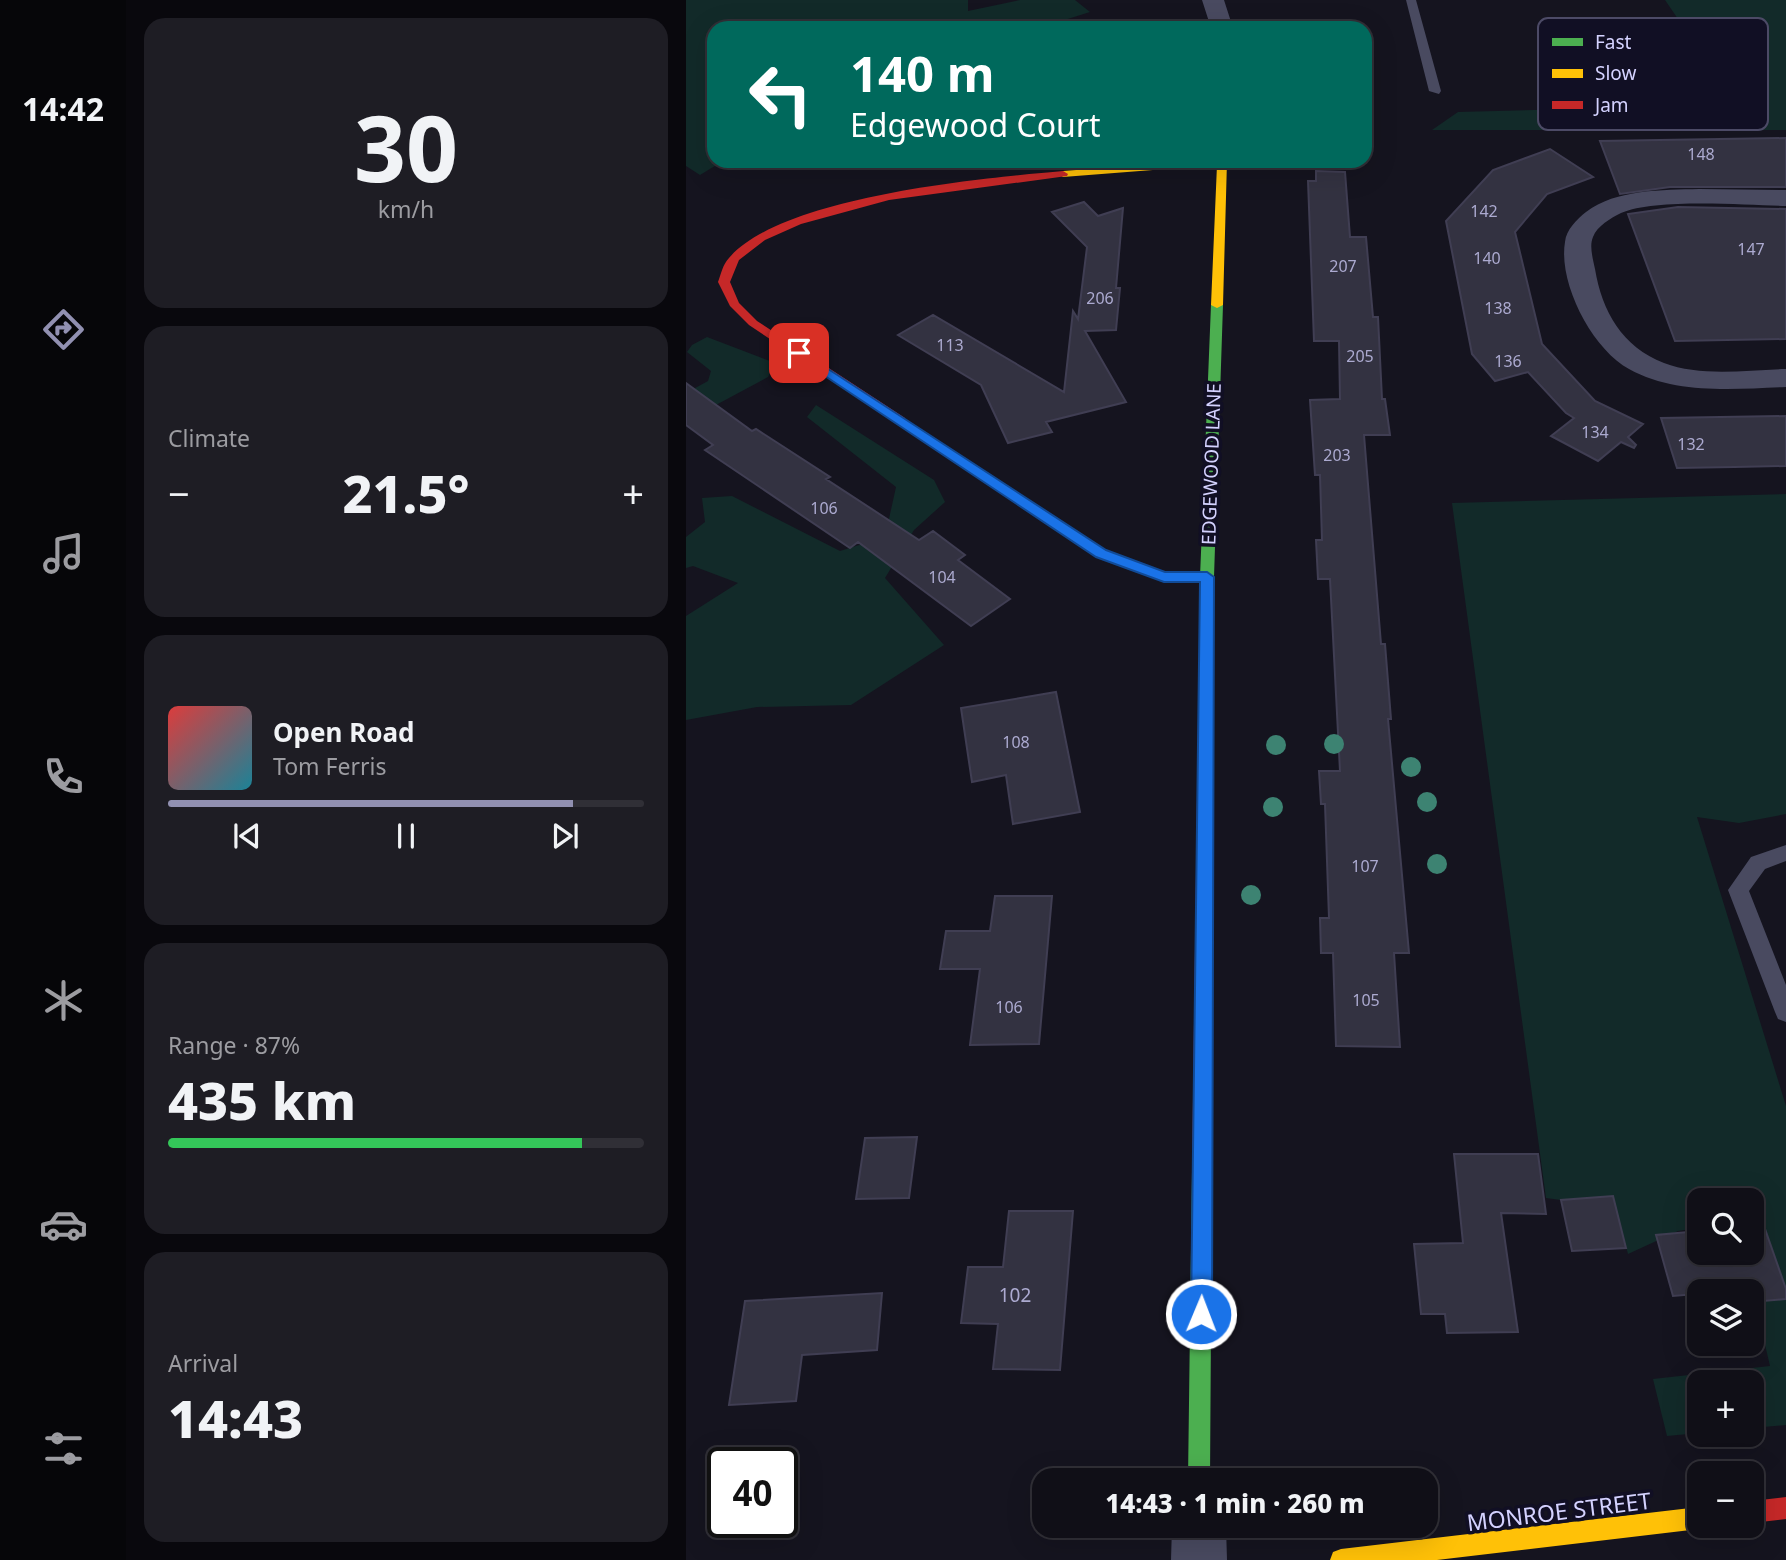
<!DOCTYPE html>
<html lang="en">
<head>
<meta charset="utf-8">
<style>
	:root { --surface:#100f17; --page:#1e1d24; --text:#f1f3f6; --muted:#9c9ca1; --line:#302f36; --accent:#9190b1 }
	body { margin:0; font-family:"Noto Sans",sans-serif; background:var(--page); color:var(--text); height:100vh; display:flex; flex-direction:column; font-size:26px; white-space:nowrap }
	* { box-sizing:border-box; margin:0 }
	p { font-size:23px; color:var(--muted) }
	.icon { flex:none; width:38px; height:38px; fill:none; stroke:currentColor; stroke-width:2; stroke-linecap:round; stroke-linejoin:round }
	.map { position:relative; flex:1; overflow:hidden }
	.sheet { display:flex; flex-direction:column; gap:18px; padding:18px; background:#09080d; width:560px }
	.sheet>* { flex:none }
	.guide { position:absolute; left:21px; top:21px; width:665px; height:147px; border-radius:21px; box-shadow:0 7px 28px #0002,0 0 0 2px var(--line); background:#00695c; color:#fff; overflow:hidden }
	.buttons { position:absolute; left:1001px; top:1188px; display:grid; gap:14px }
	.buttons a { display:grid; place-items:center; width:77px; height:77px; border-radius:14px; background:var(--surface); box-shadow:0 7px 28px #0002,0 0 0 2px var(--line); font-size:35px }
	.speed { position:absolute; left:21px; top:1447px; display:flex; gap:14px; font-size:35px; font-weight:700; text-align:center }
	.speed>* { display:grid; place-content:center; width:91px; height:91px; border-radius:50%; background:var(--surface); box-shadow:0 7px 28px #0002,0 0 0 2px var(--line); line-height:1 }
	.speed .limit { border:4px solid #111; border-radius:10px; background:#fff; color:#111 }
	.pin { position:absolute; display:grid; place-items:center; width:60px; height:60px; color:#fff; margin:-30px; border-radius:14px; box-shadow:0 4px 10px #0006 }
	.me { position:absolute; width:77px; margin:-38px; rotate:1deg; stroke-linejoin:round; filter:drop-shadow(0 0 5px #0008) }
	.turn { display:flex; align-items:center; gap:24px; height:147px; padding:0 28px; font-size:32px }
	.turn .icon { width:91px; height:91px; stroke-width:2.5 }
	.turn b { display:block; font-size:49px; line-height:60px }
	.big { font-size:52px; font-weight:800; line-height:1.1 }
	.sheet .tile { flex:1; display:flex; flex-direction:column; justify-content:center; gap:10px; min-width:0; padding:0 24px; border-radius:21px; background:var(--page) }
	.sheet .dial { align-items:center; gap:0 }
	.dial b { font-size:91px; line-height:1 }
	.song { display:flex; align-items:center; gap:21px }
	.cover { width:84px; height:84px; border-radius:10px; background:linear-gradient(135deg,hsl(0 70% 55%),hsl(190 70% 35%)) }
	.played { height:7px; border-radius:4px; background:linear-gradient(90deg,var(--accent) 85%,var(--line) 85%) }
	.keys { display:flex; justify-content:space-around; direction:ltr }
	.heat { display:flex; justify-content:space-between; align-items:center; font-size:38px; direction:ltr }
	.charge { height:10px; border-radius:5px; background:linear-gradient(90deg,#34c759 87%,var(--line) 0) }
	.trip { position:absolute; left:346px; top:1468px; width:406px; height:70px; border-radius:21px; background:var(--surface); box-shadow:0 7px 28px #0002,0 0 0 2px var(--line); font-weight:800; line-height:70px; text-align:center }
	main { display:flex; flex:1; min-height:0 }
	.tabs { display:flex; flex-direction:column; width:126px; justify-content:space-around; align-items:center; background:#060609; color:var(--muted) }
	.tabs .icon { width:49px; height:49px }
	.tabs .selected { color:var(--accent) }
	.tabs b { font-size:32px; color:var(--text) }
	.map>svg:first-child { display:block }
	.green { fill:#122a29 }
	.building { fill:#333241; stroke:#403e53; stroke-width:2 }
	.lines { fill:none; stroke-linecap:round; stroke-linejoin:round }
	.lane { fill:#494a60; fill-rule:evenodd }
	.street { fill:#494a60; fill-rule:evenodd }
	.fast { fill:#4caf50; fill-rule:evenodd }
	.slow { fill:#ffc107; fill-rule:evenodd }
	.jam { fill:#c62828; fill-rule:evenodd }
	.tree { fill:#3d8372 }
	.route { fill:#1a73e8; stroke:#114b97; stroke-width:2 }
	.labels { text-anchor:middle; stroke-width:7; stroke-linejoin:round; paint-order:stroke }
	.number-label { font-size:16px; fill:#acaad0 }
	.street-label { font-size:19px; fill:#d4d2ff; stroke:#110f24 }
	.near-number-label { font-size:19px; fill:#acaad0 }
	.near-street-label { font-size:23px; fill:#d4d2ff; stroke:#110f24 }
	.key { fill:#110f24; stroke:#4c4a66; stroke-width:2 }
	.key-label { font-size:19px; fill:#d4d2ff }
</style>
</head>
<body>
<main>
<nav class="tabs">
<b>14:42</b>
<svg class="icon selected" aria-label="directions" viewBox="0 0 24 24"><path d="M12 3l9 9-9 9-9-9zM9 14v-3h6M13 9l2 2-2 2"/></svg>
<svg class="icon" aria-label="music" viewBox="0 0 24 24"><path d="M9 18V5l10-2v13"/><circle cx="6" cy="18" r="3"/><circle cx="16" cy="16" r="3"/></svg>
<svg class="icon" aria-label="phone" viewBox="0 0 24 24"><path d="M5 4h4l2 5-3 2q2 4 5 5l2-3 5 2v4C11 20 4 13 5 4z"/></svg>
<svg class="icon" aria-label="climate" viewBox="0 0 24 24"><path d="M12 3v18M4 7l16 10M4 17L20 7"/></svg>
<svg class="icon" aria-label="car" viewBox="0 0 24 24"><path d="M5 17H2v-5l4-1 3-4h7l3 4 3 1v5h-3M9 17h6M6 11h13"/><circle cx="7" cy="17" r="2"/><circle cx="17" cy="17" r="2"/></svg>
<svg class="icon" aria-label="filters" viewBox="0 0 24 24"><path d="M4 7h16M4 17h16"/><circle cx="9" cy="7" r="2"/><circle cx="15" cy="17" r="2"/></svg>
</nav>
<section class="sheet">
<div class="tile dial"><b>30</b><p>km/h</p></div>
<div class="tile"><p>Climate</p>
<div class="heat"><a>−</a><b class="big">21.5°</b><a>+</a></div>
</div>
<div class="tile">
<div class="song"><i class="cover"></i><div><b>Open Road</b><p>Tom Ferris</p></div></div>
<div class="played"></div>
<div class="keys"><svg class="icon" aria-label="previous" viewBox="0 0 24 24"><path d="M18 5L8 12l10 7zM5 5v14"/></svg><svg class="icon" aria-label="pause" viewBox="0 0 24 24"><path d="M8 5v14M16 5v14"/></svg><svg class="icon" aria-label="next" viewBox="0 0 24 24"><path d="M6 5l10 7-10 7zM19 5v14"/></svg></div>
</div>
<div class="tile"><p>Range · 87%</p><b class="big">435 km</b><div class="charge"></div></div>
<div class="tile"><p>Arrival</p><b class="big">14:43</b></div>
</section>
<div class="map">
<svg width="1100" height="1560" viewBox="0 0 1100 1560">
	<rect width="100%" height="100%" fill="#15141f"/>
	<!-- green -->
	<path class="green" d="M0,0H282V11L334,0H389L404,12L353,28H28V161H37L14,175L0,166Z
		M979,0H1100V130H746L772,112L1051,105Z
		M21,337L89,363L82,377L0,421V393L22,381L25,371L1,352L6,345Z
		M130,405L248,480L259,502L228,530L199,578L258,645L165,705L71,707L0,720V616L52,583L7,566L0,568V537L19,522L16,498L46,496L154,551L199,537L210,487L121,417Z
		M1100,494V814L1053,823L1011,817L1100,1106V1289L1078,1226L1066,1227V1200H1013V1228L992,1231L942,1254L927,1197L875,1200L860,1198L766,503Z
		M1100,1299V1425L1066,1428V1382H1013V1433L981,1436L967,1379L1084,1366L1069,1302Z"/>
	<!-- building -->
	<path class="building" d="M1100,138V187H984L934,194L914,141Z
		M864,149L907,177L861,194L829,232L856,344L909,401L957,424L942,437L950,445L948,448L935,442L912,461L865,436L888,418L880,413L842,372L809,381L786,354L760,221L807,170Z
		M630,171L659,172L664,237H680L687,317H692L696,399H699L704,435H678L695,644H699L705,719H702L723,953H708L714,1047L650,1046L647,953H635L634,918H643L639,804H635L633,771H654L644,579H632L630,540H636L634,475H629L624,400L654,399L653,341H628L622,181H630Z
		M398,202L412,216L437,208L430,288H434L430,330L399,331L440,402L360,422L366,432L322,443L295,385L212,335L247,315L378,392L387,311L392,319L401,247L366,212Z
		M992,207L1100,209V339L989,341L942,214Z
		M0,383L66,431L70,429L144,477L140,479L233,540L247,531L279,555L272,560L324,599L285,626L172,542L164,548L19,450L27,445L0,425Z
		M1100,416V466L1048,467L991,468L975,418Z
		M370,692L394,812L327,824L320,775L286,782L275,708Z
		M309,896H366L353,1044L284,1045L294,969H254L260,931H304Z
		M231,1137L223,1198L170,1199L179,1138Z
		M768,1154H852L860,1214L815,1213L832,1332L761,1333L759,1314H735L728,1244L777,1243Z
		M927,1196L940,1248L886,1251L875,1200Z
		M323,1211H387L374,1370L307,1369L312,1324L275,1323L282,1267H317Z
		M1078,1226L1100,1289V1299L1066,1302V1292H1013V1304L1010,1294L987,1296L970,1235L1013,1231V1253H1066V1227Z
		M196,1293L191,1350L116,1355L110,1401L43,1405L59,1301Z"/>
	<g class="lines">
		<!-- lane -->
		<path class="lane" d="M720,0H730L755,91L753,94L743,91Z
			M1100,845V861L1079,869L1063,891L1100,985V1022L1092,1019L1089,1012L1042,890L1065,857Z"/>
		<!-- street -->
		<path class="street" d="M516,0H538L547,28H525Z
			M1013,189L1100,190V206C1059,205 970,198 935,213C925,218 911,226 907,237C903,246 907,259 909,269C916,311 936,347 978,363C1014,377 1061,370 1100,369V387C1049,389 990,395 943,369C906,349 872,283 879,242C880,230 891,219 900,212C930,189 977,190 1013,189Z
			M486,1526H540L541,1560H485Z"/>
		<!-- fast -->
		<path class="fast" d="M531,302L537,305L528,577L521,582L514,577L525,305Z
			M516,1163L523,1165L526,1172L524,1480H502L506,1172L509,1165Z"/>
		<!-- slow -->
		<path class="slow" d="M508,161H541L537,305L531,308L525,305L531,165L377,177L372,174L377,171Z
			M215,417L420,550L479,572H521L528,577L521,582H478L410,556L211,424V418Z
			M1013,1507V1526H1021L1013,1529L751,1560H644L647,1552L655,1549Z"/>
		<!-- jam -->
		<path class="jam" d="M377,171L382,174L381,176L203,200L115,224L79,240L53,260L44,282L53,303L71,321L219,418V424H211L63,325L44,306L32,282C35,274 37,264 43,258C96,196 297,178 377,171Z
			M521,572L528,577L526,1172L523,1179L516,1181L509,1179L506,1172L514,577Z
			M1100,1497V1519L1066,1523V1501Z"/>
	</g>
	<!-- trees -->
	<g class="tree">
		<circle cx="648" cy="744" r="10"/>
		<circle cx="590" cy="745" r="10"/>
		<circle cx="725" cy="767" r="10"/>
		<circle cx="741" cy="802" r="10"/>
		<circle cx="587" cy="807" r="10"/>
		<circle cx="751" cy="864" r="10"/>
		<circle cx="565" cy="895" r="10"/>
	</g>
	<!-- route -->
	<path class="route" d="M113,350L420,550L479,572H521L528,577L526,1314L523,1321L515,1324L508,1321L505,1314L514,582H478L410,557L109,356V351Z"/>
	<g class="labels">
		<!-- number labels -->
		<g class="number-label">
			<text x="1015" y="160">148</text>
			<text x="798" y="217">142</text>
			<text x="1065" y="255">147</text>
			<text x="801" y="264">140</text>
			<text x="657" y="272">207</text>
			<text x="414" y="304">206</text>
			<text x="812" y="314">138</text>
			<text x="264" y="351">113</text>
			<text x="674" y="362">205</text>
			<text x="822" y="367">136</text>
			<text x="909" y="438">134</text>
			<text x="1005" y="450">132</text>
			<text x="651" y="461">203</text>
			<text x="138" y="514">106</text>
			<text x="256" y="583">104</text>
			<text x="330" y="748">108</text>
			<text x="679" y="872">107</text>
			<text x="680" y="1006">105</text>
			<text x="323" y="1013">106</text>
		</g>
		<!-- street labels -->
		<g class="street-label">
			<text transform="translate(525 464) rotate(-88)" y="7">EDGEWOOD LANE</text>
		</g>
		<!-- near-number labels -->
		<g class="near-number-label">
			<text x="329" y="1302">102</text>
		</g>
		<!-- near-street labels -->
		<g class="near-street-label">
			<text transform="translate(873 1512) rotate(-7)" y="8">MONROE STREET</text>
		</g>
	</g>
	<!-- legend -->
	<rect x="852" y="18" width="230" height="112" rx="10" class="key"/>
	<rect x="866" y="38" width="31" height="8" fill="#4caf50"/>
	<rect x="866" y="69" width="31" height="9" fill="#ffc107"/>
	<rect x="866" y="101" width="31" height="8" fill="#c62828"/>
	<g class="key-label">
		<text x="909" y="49">Fast</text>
		<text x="909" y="80">Slow</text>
		<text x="909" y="112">Jam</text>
	</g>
</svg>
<div class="buttons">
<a><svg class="icon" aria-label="search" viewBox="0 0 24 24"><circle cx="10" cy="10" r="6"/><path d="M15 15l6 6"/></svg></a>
<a><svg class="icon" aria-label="layers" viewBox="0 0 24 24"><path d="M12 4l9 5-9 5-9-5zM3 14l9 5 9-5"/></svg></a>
<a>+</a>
<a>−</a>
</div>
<div class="speed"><div class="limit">40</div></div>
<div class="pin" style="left:113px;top:353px;background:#d93025"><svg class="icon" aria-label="arrive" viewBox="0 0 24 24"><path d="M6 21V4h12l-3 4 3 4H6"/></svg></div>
<svg class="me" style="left:515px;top:1314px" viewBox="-20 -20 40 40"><circle r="17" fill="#1a73e8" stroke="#fff" stroke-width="3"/><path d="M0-11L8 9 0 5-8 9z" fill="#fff"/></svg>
<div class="trip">14:43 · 1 min · 260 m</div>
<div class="guide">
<div class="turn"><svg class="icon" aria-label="left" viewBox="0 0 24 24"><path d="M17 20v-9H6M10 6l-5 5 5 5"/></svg><div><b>140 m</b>Edgewood Court</div></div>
</div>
</div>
</main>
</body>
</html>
